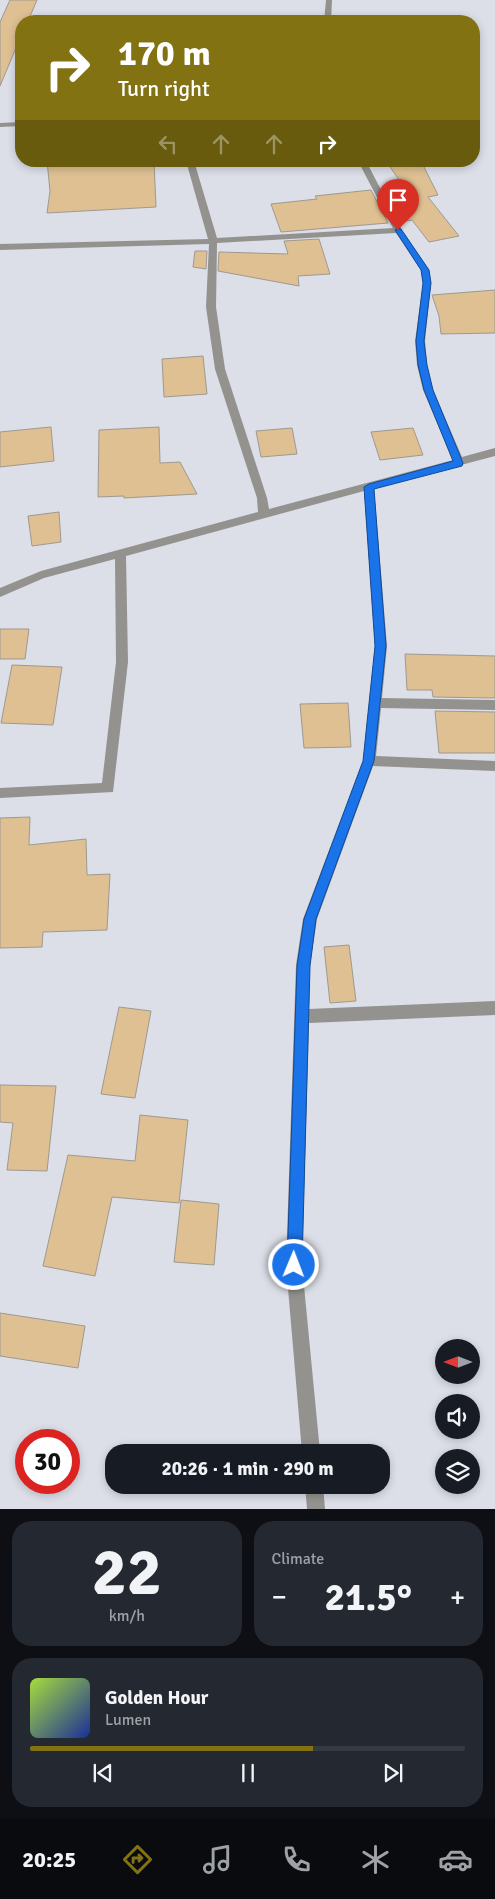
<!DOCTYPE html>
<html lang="en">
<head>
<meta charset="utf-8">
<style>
	:root { --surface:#171b24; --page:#242831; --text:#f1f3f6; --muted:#9ea1a6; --line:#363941; --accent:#827212 }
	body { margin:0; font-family:Signika,sans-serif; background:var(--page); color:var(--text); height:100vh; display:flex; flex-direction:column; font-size:19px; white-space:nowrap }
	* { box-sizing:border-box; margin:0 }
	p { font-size:16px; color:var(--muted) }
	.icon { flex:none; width:28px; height:28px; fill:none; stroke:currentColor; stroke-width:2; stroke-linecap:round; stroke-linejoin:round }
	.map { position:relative; height:1509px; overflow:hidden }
	.sheet { display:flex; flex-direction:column; gap:12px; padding:12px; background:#0d0f14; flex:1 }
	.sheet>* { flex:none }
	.top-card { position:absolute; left:15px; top:15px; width:465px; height:152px; border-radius:20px; box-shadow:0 2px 8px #0003; background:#827212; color:#fff; overflow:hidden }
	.needle { width:32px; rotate:270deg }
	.tools { position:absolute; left:435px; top:1339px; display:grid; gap:10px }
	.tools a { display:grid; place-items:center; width:45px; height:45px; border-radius:50%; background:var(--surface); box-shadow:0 2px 8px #0003; font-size:25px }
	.speed { position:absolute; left:15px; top:1429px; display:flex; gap:10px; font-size:25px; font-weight:700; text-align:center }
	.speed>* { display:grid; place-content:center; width:65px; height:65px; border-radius:50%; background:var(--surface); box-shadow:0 2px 8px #0003; line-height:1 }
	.speed .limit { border:8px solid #d22; background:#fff; color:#111 }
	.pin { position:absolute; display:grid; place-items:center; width:42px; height:42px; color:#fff; margin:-51px -21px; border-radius:50% 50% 50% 0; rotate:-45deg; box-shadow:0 0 5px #0007 }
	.pin .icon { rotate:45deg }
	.me { position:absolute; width:55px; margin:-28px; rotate:1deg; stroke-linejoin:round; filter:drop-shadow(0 0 4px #0008) }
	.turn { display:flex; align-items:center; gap:18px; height:105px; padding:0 20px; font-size:22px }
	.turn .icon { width:65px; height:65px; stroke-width:2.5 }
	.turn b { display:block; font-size:35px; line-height:42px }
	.lanes { display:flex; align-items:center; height:48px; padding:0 20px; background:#0003; justify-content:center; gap:25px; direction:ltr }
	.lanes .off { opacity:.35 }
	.big { font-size:38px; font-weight:700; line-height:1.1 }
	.sheet .card { flex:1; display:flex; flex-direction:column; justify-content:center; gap:8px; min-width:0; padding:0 18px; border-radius:20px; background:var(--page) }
	.sheet .dial { align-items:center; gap:0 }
	.dial b { font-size:65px; line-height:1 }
	.song { display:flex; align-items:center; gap:15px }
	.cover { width:60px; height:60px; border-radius:8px; background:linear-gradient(135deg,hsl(80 70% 55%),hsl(230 70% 35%)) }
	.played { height:5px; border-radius:2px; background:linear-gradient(90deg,var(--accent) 65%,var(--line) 65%) }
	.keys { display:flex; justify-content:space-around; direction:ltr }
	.heat { display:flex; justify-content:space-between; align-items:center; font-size:28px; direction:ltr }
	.sheet .tiles { flex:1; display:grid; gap:12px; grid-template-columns:1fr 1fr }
	.card:last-child { grid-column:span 2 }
	.trip { position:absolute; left:105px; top:1444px; width:285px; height:50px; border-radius:20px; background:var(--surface); box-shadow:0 2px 8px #0003; font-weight:700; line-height:50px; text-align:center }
	.tabs { display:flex; height:80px; justify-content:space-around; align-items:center; background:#090b0e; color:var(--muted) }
	.tabs .icon { width:35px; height:35px }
	.tabs .on { color:var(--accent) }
	.tabs b { font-size:22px; color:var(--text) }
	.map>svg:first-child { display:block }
	.building { fill:#dec092; stroke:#9e9991 }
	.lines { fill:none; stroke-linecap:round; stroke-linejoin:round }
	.minor { fill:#93928e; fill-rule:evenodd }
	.route { fill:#1a73e8; stroke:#114b97 }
</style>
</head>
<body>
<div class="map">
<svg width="495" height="1509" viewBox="0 0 495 1509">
	<rect width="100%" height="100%" fill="#dcdee8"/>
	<!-- building -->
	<path class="building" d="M10,0H37L28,21H21V36L0,86V22Z
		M47,161H154L156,207L47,213L50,191Z
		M386,161H421L438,195L428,197L459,236L429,242L412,220L400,222L383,189L404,187Z
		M371,190L388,223L281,232L271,204L317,199L315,196Z
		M319,239L330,274L298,276L299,286L218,271L219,252L288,254L284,241Z
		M195,251H207L206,269L193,267Z
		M495,290V333L441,334L439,316L432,295Z
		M203,356L207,394L164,397L162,359Z
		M51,427L54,461L0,467V432Z
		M159,427L160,463L180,462L197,494L124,498V496L98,497L99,430Z
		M292,428L297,454L261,457L256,431Z
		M413,428L423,455L380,460L371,432Z
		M59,512L61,542L32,546L28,516Z
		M0,629H29L25,659H0Z
		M405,654L495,656V698L433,697L432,690H407Z
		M12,665L62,667L53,725L1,723Z
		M348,703L351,747L304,748L300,704Z
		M435,711L495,712V753H439Z
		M30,817L29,845L86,839L87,875L110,874L107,930L43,932L42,947L0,948V818Z
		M349,945L356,1001L330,1003L324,947Z
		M119,1007L151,1011L135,1098L101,1094Z
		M0,1085L56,1086L47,1171L7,1170L13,1123L0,1122Z
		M140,1115L188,1120L179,1203L112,1197L95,1276L43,1266L68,1155L135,1161Z
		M181,1200L219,1204L214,1265L174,1262Z
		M0,1313L85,1326L78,1368L0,1356Z"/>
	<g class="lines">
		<!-- minor -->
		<path class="minor" d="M326,0H332L331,21H324Z
			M21,122V126L0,127V123Z
			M186,161H194L217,238L393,228L358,161H366L402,230L429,270L431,283L425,341L427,365L433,390L462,457L495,448V456L374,488L387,646L382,698L495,700V710L381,708L376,756L495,761V771L373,766L317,919L310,965L309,1009L495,1001V1015L309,1023L302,1265L320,1452H302L286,1265L296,965L303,919L363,761L375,646L364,491L126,556L128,662L113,792L0,798V788L102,783L116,662L115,559L44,578L0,597V588L41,571L258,512L257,498L215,369L206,307L209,244L0,250V244L208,239ZM396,233L421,270L423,283L415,341L417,365L423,390L453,460L269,509L267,498L225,369L216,307L217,243Z
			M305,1485H323L325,1509H307Z"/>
	</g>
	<!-- route -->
	<path class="route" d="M398,228L401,229L429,270L431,283L424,341L427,365L433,390L463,463L462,466L374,489L386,646L374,761L316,919L310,966L302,1265L300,1270L294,1272L289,1270L287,1265L297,966L304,919L363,761L375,646L364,487L369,484L453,461L424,390L418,365L416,341L423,283L421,270L395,230Z"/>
</svg>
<div class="tools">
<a><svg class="needle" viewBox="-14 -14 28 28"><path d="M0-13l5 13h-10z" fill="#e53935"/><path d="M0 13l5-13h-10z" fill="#9ea1a6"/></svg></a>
<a><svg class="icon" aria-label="sound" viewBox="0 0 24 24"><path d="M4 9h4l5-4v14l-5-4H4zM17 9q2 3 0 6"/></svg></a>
<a><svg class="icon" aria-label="layers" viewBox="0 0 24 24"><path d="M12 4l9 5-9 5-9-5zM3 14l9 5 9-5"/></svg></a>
</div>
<div class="speed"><div class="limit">30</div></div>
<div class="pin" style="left:398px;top:230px;background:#d93025"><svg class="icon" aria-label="arrive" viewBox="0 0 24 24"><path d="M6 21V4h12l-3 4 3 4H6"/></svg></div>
<svg class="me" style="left:294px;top:1265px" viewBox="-20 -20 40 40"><circle r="17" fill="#1a73e8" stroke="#fff" stroke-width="3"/><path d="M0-11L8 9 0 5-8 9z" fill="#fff"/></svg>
<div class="trip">20:26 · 1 min · 290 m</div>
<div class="top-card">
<div class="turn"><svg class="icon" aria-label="right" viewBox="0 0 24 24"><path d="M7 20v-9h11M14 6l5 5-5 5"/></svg><div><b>170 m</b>Turn right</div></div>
<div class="lanes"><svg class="icon off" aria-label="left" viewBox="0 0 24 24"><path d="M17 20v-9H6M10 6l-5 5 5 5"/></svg><svg class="icon off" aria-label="ahead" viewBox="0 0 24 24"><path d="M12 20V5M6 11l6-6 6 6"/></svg><svg class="icon off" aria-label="ahead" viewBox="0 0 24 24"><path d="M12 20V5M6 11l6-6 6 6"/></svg><svg class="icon" aria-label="right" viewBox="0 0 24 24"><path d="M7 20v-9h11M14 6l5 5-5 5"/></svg></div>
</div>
</div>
<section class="sheet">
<div class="tiles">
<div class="card dial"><b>22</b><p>km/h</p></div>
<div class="card"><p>Climate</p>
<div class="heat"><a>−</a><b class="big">21.5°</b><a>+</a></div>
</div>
<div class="card">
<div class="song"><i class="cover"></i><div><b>Golden Hour</b><p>Lumen</p></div></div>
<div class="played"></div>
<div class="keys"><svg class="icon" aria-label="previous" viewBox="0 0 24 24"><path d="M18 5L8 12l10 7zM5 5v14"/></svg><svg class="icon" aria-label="pause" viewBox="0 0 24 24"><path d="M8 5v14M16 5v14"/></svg><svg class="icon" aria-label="next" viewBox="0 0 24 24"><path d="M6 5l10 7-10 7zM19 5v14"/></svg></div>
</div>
</div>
</section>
<nav class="tabs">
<b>20:25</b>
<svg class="icon on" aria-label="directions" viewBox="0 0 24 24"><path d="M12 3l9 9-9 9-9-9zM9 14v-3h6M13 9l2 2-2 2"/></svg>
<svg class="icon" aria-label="music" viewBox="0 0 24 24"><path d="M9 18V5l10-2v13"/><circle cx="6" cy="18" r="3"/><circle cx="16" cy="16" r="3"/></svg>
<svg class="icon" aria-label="phone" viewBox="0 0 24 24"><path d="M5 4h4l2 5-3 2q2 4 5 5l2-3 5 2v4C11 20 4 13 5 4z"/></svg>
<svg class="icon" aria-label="climate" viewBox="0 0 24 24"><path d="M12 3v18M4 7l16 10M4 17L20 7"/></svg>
<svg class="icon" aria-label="car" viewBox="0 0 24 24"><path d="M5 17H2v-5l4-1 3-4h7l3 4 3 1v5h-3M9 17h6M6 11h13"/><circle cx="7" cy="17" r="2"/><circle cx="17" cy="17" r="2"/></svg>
</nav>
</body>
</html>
